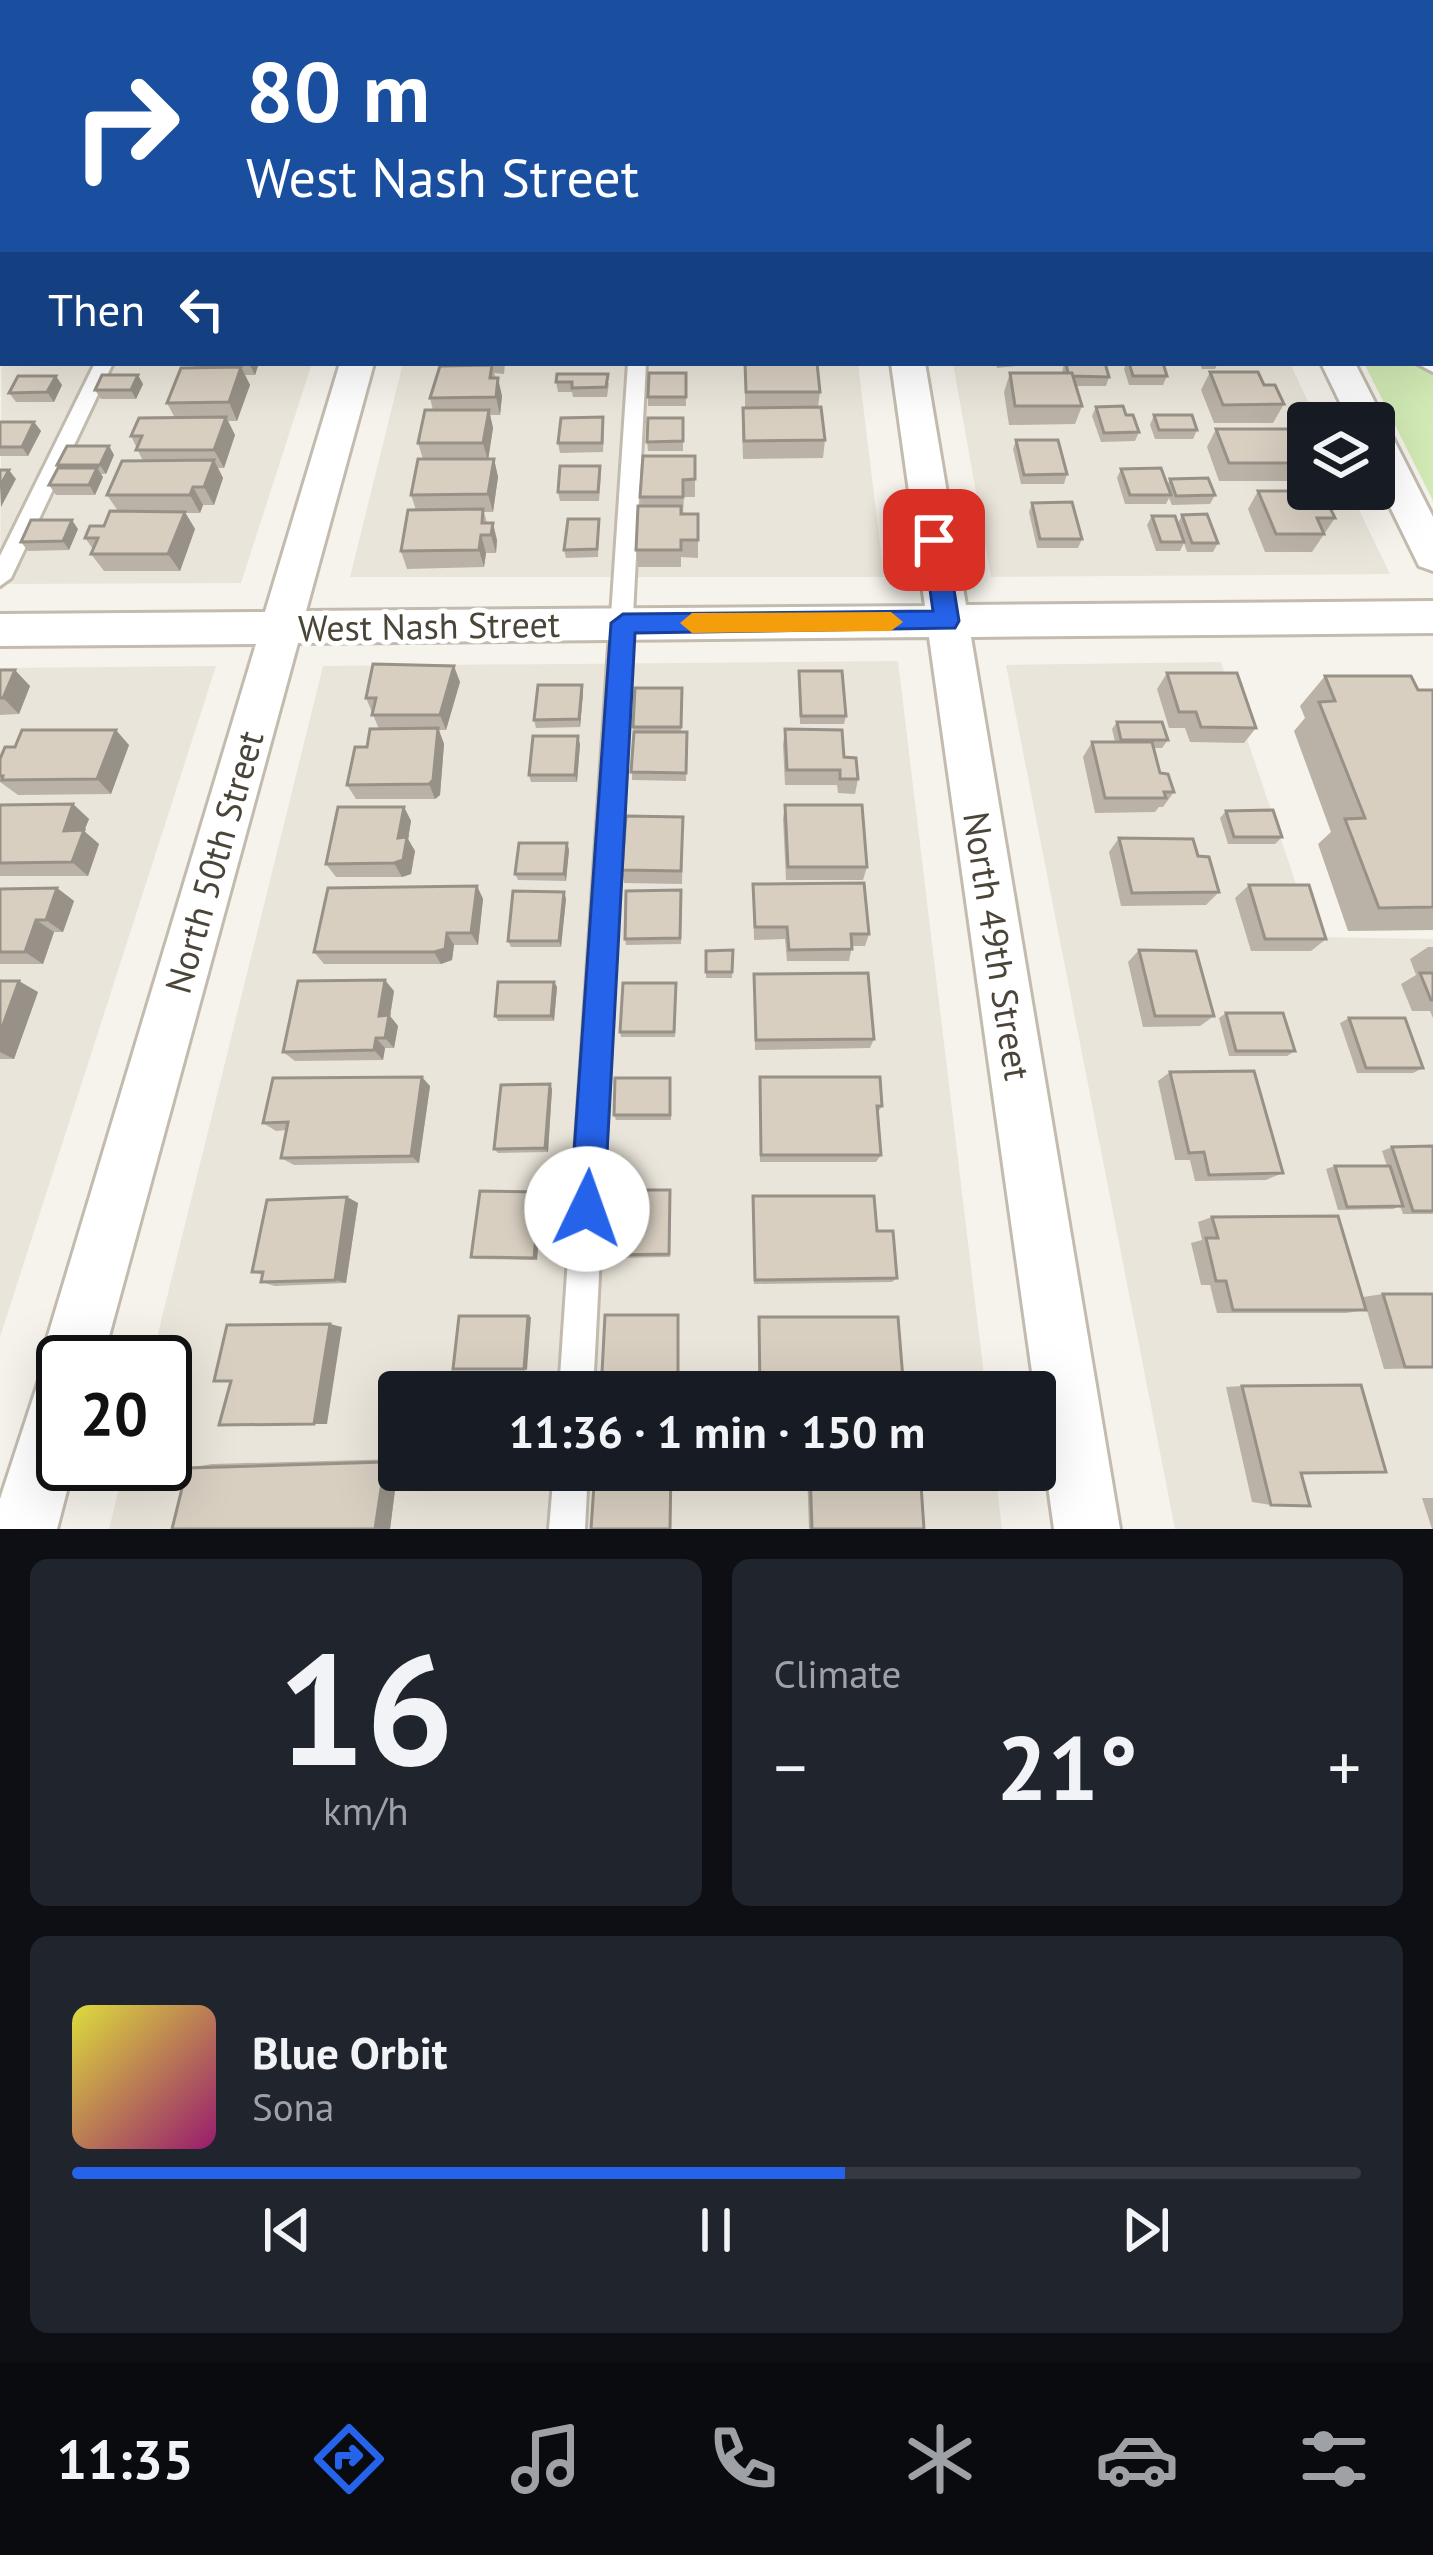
<!DOCTYPE html>
<html lang="en">
<head>
<meta charset="utf-8">
<style>
	:root { --surface:#171b24; --page:#20242c; --text:#f1f3f6; --muted:#9ea1a6; --line:#363941; --accent:#2563eb }
	body { margin:0; font-family:"PT Sans",sans-serif; background:var(--page); color:var(--text); height:100vh; display:flex; flex-direction:column; font-size:45px; white-space:nowrap }
	* { box-sizing:border-box; margin:0 }
	p { font-size:39px; color:var(--muted) }
	.icon { flex:none; width:66px; height:66px; fill:none; stroke:currentColor; stroke-width:2; stroke-linecap:round; stroke-linejoin:round }
	.map { position:relative; height:1529px; overflow:hidden }
	.side { display:flex; flex-direction:column; gap:30px; padding:30px; background:#0d0f14; flex:1 }
	.side>* { flex:none }
	.guide { position:absolute; left:0px; top:0px; width:1434px; height:366px; box-shadow:0 12px 48px #0002; background:#1a4fa0; color:#fff; overflow:hidden }
	.tools { position:absolute; left:1287px; top:402px; display:grid; gap:24px }
	.tools a { display:grid; place-items:center; width:108px; height:108px; border-radius:12px; background:var(--surface); box-shadow:0 12px 48px #0002; font-size:60px }
	.speed { position:absolute; left:36px; top:1335px; display:flex; gap:24px; font-size:60px; font-weight:700; text-align:center }
	.speed>* { display:grid; place-content:center; width:156px; height:156px; border-radius:50%; background:var(--surface); box-shadow:0 12px 48px #0002; line-height:1 }
	.speed .limit { border:6px solid #111; border-radius:18px; background:#fff; color:#111 }
	.pin { position:absolute; display:grid; place-items:center; width:102px; height:102px; color:#fff; margin:-51px; border-radius:24px; box-shadow:0 6px 18px #0006 }
	.me { position:absolute; width:132px; margin:-66px; rotate:3deg; stroke-linejoin:round; filter:drop-shadow(0 0 9px #0008) }
	.turn { display:flex; align-items:center; gap:42px; height:252px; padding:0 48px; font-size:54px }
	.turn .icon { width:156px; height:156px; stroke-width:2.5 }
	.turn b { display:block; font-size:84px; line-height:102px }
	.then { display:flex; align-items:center; height:114px; padding:0 48px; background:#0003; gap:24px; font-size:45px }
	.big { font-size:90px; font-weight:600; line-height:1.1 }
	.side .card { flex:1; display:flex; flex-direction:column; justify-content:center; gap:18px; min-width:0; padding:0 42px; border-radius:18px; background:var(--page) }
	.side .dial { align-items:center; gap:0 }
	.dial b { font-size:156px; line-height:1 }
	.song { display:flex; align-items:center; gap:36px }
	.cover { width:144px; height:144px; border-radius:18px; background:linear-gradient(135deg,hsl(60 70% 55%),hsl(320 70% 35%)) }
	.played { height:12px; border-radius:6px; background:linear-gradient(90deg,var(--accent) 60%,var(--line) 60%) }
	.keys { display:flex; justify-content:space-around; direction:ltr }
	.heat { display:flex; justify-content:space-between; align-items:center; font-size:66px; direction:ltr }
	.side .tiles { flex:1; display:grid; gap:30px; grid-template-columns:1fr 1fr }
	.card:last-child { grid-column:span 2 }
	.trip { position:absolute; left:378px; top:1371px; width:678px; height:120px; border-radius:12px; background:var(--surface); box-shadow:0 12px 48px #0002; font-weight:600; line-height:120px; text-align:center }
	.dock { display:flex; height:192px; justify-content:space-around; align-items:center; background:#090b0e; color:var(--muted) }
	.dock .icon { width:84px; height:84px }
	.dock .on { color:var(--accent) }
	.dock b { font-size:54px; color:var(--text) }
	.map>svg:first-child { display:block }
	.residential { fill:#eae5da }
	.green { fill:#d2eab5 }
	.lines { fill:none; stroke-linecap:round; stroke-linejoin:round }
	.service-casing { stroke:#c2bbae; stroke-width:6 }
	.minor-casing { stroke:#c2bbae; stroke-width:6 }
	.tertiary-casing { stroke:#c2bbae; stroke-width:6 }
	.service { fill:#fff; fill-rule:evenodd }
	.minor { fill:#fff; fill-rule:evenodd }
	.tertiary { fill:#fff; fill-rule:evenodd }
	.wall { fill:#bab2a6 }
	.shaded-wall { fill:#979187 }
	.building { fill:#d8cfc1; stroke:#979187; stroke-width:3 }
	.route { fill:#2563eb; stroke:#184099; stroke-width:3 }
	.slow { fill:#f59e0b }
	.labels { text-anchor:middle; stroke-width:10; stroke-linejoin:round; paint-order:stroke }
	.street-label { font-size:36px; fill:#4b4439; stroke:#fff }
</style>
</head>
<body>
<div class="map">
<svg width="1433" height="1529" viewBox="0 0 1433 1529">
	<rect width="100%" height="100%" fill="#f6f3ec"/>
	<!-- residential -->
	<path class="residential" d="M3,180V363H312L241,583L0,584Z
		M403,363H858L884,577H350Z
		M953,363H1290L1318,423H1308V489H1349L1390,574L991,577Z
		M898,661L986,1392H399V1470H995L1002,1529H109L125,1464H165V1362H151L323,666Z
		M1221,662L1314,937L1433,939V1529H1175L1006,665Z
		M216,666L0,1337V668Z"/>
	<!-- green -->
	<path class="green" d="M1364,363H1411L1433,373V501Z"/>
	<g class="lines">
		<defs>
			<path id="service" d="M932,0H950L952,3H934Z
				M1431,200H1433V210H1431Z
				M95,363H113L11,578L0,586V556Z
				M628,363H646L593,1392H559Z
				M554,1470H588L585,1529H549Z"/>
			<path id="minor" d="M773,0H806L771,3Z
				M840,0H864V3H840Z
				M1186,0H1216L1218,3H1188Z
				M0,20H3V34H0Z
				M1431,78L1433,79V95L1431,94Z
				M1431,349L1433,350V372L1416,363H1431Z
				M340,363H374L306,611L925,606L891,363H925L966,605L1433,601V633L971,637L1120,1529H1054L929,637L298,643L102,1362H63V1464H74L57,1529H0V1499L43,1368L40,1362L256,644L0,646V614L265,612Z
				M1321,363H1355L1433,517V571L1419,566L1374,474V423H1350Z"/>
			<path id="tertiary" d="M3,83V107L0,108V84Z"/>
		</defs>
		<!-- service casing -->
		<use href="#service" class="service-casing"/>
		<!-- minor casing -->
		<use href="#minor" class="minor-casing"/>
		<!-- tertiary casing -->
		<use href="#tertiary" class="tertiary-casing"/>
		<!-- service -->
		<use href="#service" class="service"/>
		<!-- minor -->
		<use href="#minor" class="minor"/>
		<!-- tertiary -->
		<use href="#tertiary" class="tertiary"/>
	</g>
	<!-- wall -->
	<path class="wall" d="M147,0H209L207,3H148Z
		M233,0H264L263,2H234Z
		M961,0H1018L1023,3H965Z
		M1028,0H1112L1111,3H1053L1054,0L1048,3H1036Z
		M1284,0H1316L1312,3H1295Z
		M1321,0H1377L1376,3H1320Z
		M1399,0H1426L1422,3H1398Z
		M0,216H3V332L0,333Z
		M1433,261V296L1431,295V263Z
		M193,363H259L255,375H245L250,385L237,421H228L235,435L224,468H218L223,478L214,505H203L200,513H185L195,529L180,571H104L91,554L93,549L85,538L104,526L118,511L107,495L143,461L131,436L175,418L167,403L195,368Z
		M442,363H505L504,374L494,373L502,396L500,415H490L493,428L488,459H494L498,477L493,512H484L487,523L497,540L496,553H486L484,567L407,569L401,551L416,510L411,495L423,459L418,443L433,410L430,398L443,366Z
		M745,363L820,392L818,407L825,440L823,458L743,459L742,426L743,408H745Z
		M996,363H1046L997,368Z
		M1064,363H1105L1109,377L1106,386H1076L1082,406L1075,424L1009,425L1004,392L1010,373H1062Z
		M1126,363H1163L1167,376L1163,385H1129L1124,369Z
		M1200,363H1218L1215,369H1202Z
		M1210,372L1264,385L1284,404L1273,423H1214L1201,390Z
		M686,373V406H648V397Z
		M556,382L609,383L607,397H573L572,392H558Z
		M143,384L136,399H101L95,390Z
		M62,385L54,402H16L9,393Z
		M1096,407L1126,415L1139,432L1135,441L1101,442L1092,416Z
		M1154,415L1197,430L1193,439H1155L1150,425Z
		M683,418V451H648L647,442Z
		M0,422H34L41,431L28,456H0Z
		M604,427L603,452L560,453L558,443Z
		M1216,429L1304,463L1293,481H1219L1207,447Z
		M1016,440L1067,474L1064,484H1021L1013,449Z
		M109,446L114,455L106,474H101L103,477L95,495H56L49,485L59,468L57,465Z
		M695,456V497H684L683,514H698V558L681,557V567H638L636,550L641,506L640,497Z
		M1121,469L1167,485L1170,479L1215,495L1210,504L1172,505L1169,498L1166,504H1125L1117,478Z
		M601,475L599,501H560L558,492Z
		M1258,491L1335,518L1312,552H1265L1248,509Z
		M1032,503L1082,539L1078,548H1037L1029,512Z
		M1182,515L1218,543L1213,552H1187L1184,543L1180,551H1156L1147,525L1152,516L1178,523Z
		M599,519L598,557L566,558L564,550Z
		M78,529L69,550L28,551L21,542Z
		M0,670L30,686L19,714L0,715Z
		M799,671L846,716L844,724H800Z
		M1167,673L1256,728L1244,743L1190,742L1185,728H1169L1157,689Z
		M1325,676L1418,690H1433V930L1348,931L1318,844L1331,832L1294,731L1305,718L1300,706Z
		M460,682L446,730H439L444,744L440,795L435,799H356L347,785L367,747L379,729L366,698Z
		M682,688L681,732H687L686,781L632,780L633,727Z
		M583,693L580,727L536,728L534,720Z
		M1117,722L1168,740L1162,748H1154L1160,773L1174,792L1163,807H1159L1155,812L1095,813L1083,757L1092,742H1115L1112,729Z
		M785,729L844,757L858,779L855,794L838,793L837,785H785L783,745Z
		M580,744L577,782H531L529,775Z
		M129,745L111,794L18,795L0,782V759L15,747Z
		M73,804L89,819L84,831L99,844L88,876H0V805Z
		M785,805L867,867L863,880H786L783,819Z
		M404,807L411,821L408,839L415,851L411,874L402,877H336L326,864Z
		M1226,811L1282,837L1275,844H1228L1220,818Z
		M683,817L682,884L624,883L622,870Z
		M1119,838L1219,892L1206,905L1121,906L1109,852Z
		M567,843L569,850L566,881L518,880L515,874Z
		M753,884L869,934L865,946H852L849,961H787L785,939L754,940Z
		M1249,885L1326,939L1311,951H1251L1235,898Z
		M477,886L483,899L478,945H454L452,960L441,964H324L314,952Z
		M57,888L74,901L63,932H54L43,964H0V889Z
		M681,890V944L626,945L625,939Z
		M564,892L566,899L561,947H511L508,941Z
		M1428,947H1433V1018L1430,1011H1412L1401,984L1416,975L1410,959Z
		M733,950L732,978H706V951Z
		M1139,950L1214,1016L1200,1026L1143,1027L1128,962Z
		M754,974L874,1039L870,1048L755,1050Z
		M0,981L38,992L14,1059H0Z
		M554,982L557,987L554,1021H498L495,1016Z
		M676,989L675,1037H621L620,1032Z
		M394,991L390,1016L398,1026L394,1048H385L383,1060L295,1061L283,1052Z
		M1226,1013L1295,1051L1287,1056H1229L1219,1018Z
		M1349,1018L1423,1068L1413,1073H1357L1340,1023Z
		M1170,1072L1283,1173L1266,1180L1195,1181L1190,1160H1175L1158,1081Z
		M760,1077L882,1106L877,1114L881,1155L876,1162H760Z
		M671,1083V1120H616L614,1115Z
		M430,1086L419,1163L294,1165L281,1158L287,1130L276,1131L263,1123Z
		M552,1089L548,1152L498,1153L494,1149Z
		M1433,1146V1214H1403L1400,1206L1393,1209L1338,1210L1326,1169L1335,1166H1387L1382,1151L1392,1147Z
		M540,1192L542,1196L537,1260L475,1259L471,1257Z
		M671,1193L670,1257L611,1258L609,1255Z
		M753,1196L897,1278L892,1282L754,1284Z
		M347,1197L358,1203L346,1283L275,1286L261,1282L263,1275L252,1272Z
		M1212,1217L1366,1310L1346,1313H1217L1210,1285H1201L1191,1243L1202,1240L1198,1222Z
		M1383,1294L1433,1368L1384,1369L1363,1297Z
		M1242,1386L1301,1473L1271,1505L1252,1502L1226,1387Z
		M399,1459L390,1529L187,1468L212,1464Z
		M807,1470H920L924,1529H809Z
		M1422,1498H1433V1529H1432Z"/>
	<!-- shaded-wall -->
	<path class="shaded-wall" d="M1092,0H1112L1111,3H1086Z
		M249,363H259L255,375Z
		M241,367L250,385L237,421L229,402Z
		M138,375L143,384L136,399L131,390Z
		M56,376L62,385L54,402L47,392Z
		M498,378L502,396L500,415L496,397Z
		M489,410L493,428L488,461L483,443Z
		M226,417L235,435L224,468L214,450Z
		M34,422L41,431L28,456L22,447Z
		M109,446L114,455L106,474L100,465Z
		M494,459L498,477L493,512L488,494Z
		M214,460L223,478L214,505L204,487Z
		M97,468L103,477L95,495L89,485Z
		M9,470L16,479L1,507L0,486Z
		M193,487L203,505L200,513L190,495Z
		M185,512L195,529L180,571L168,554Z
		M72,520L78,529L69,550L63,541Z
		M493,523L497,540L496,553L491,535Z
		M481,535L486,553L484,567L479,550Z
		M454,666L460,682L446,730L440,715Z
		M15,670L30,686L19,714L3,698Z
		M582,685L583,693L580,727L579,719Z
		M438,728L444,744L440,795L435,799L429,784Z
		M116,730L129,745L111,794L97,779Z
		M578,736L580,744L577,782L575,775Z
		M73,804L89,819L84,831L99,844L88,876L72,862L64,831Z
		M404,807L411,821L408,839L415,851L411,874L402,877L394,863Z
		M567,843L569,850L566,881L564,874Z
		M477,886L483,899L478,945L471,933Z
		M57,888L74,901L63,932L46,920Z
		M564,892L566,899L561,947L559,941Z
		M36,920L54,932L43,964L25,952Z
		M447,933L454,945L452,960L441,964L434,952Z
		M385,980L394,991L390,1016L398,1026L394,1048L385,1038L379,1016Z
		M19,981L38,992L14,1059L0,1052V1033Z
		M554,982L557,987L554,1021L551,1016Z
		M376,1038L385,1048L383,1060L374,1050Z
		M422,1077L430,1086L419,1163L411,1156Z
		M550,1084L552,1089L548,1152L545,1148Z
		M540,1192L542,1196L537,1260L534,1258Z
		M347,1197L358,1203L346,1283L335,1280Z
		M528,1316L531,1317L527,1370L524,1369Z
		M330,1324L342,1327L327,1424H314Z
		M399,1459L390,1529H375L385,1462Z"/>
	<!-- building -->
	<path class="building" d="M981,0H1018L1024,2L988,3Z
		M1060,0H1092L1086,3H1068Z
		M1336,0H1367L1363,3H1345Z
		M1433,19V43L1431,42V20Z
		M0,216H3V244H0Z
		M0,252H3V280H0Z
		M0,287H3V314H0Z
		M745,363H817L820,392H746Z
		M1066,363H1105L1109,377L1073,376L1072,373H1068Z
		M1129,363H1163L1167,376H1133Z
		M492,365L490,378H498L496,397L430,398L440,366Z
		M241,367L229,402L167,403L181,368Z
		M1210,372H1258L1264,385H1275L1284,404L1223,405Z
		M649,373H686V397H648Z
		M1010,373H1072L1082,406H1015Z
		M557,374H608L606,387L572,388V382H556Z
		M102,375H138L131,390H95Z
		M18,376H56L47,392L9,393Z
		M1123,406L1126,415H1133L1139,432L1104,433L1096,407Z
		M821,407L825,440L744,441L743,408Z
		M425,410H489L483,443H418Z
		M1154,415H1192L1197,430H1159Z
		M226,417L214,450H136L142,436H131L139,418Z
		M603,417L602,443H558L561,418Z
		M648,418H683V441L647,442Z
		M0,422H34L22,447H0Z
		M1216,429H1289L1304,463H1229Z
		M1016,440H1058L1067,474L1024,475Z
		M67,446H109L100,465H57Z
		M643,456H695V479L683,480V497H640Z
		M418,459H494L488,494L411,495Z
		M214,460L204,487H193L190,495H107L122,461Z
		M560,466H600L598,492H558Z
		M58,468H97L89,485H49Z
		M1161,468L1171,495H1130L1121,469Z
		M0,470H9L0,486Z
		M1208,478L1215,495L1176,496L1170,479Z
		M1258,491H1322L1335,518H1317L1324,534H1276Z
		M1072,502L1082,539H1040L1032,503Z
		M638,506H681V514H698V540H681V550H636Z
		M483,509L482,523H493L491,535H481L479,550L401,551L408,510Z
		M110,511L185,512L168,554H91L98,538H85L90,526H104Z
		M1207,514L1218,543H1192L1182,515Z
		M1152,516H1175L1184,542H1161Z
		M568,519H599L597,549L564,550Z
		M31,520H72L63,541L21,542Z
		M373,664L454,666L440,715H372L376,698H366Z
		M0,670H15L3,698H0Z
		M799,671H842L846,716H801Z
		M1167,673H1237L1256,728L1201,727L1196,712H1179Z
		M1325,676H1411L1418,690H1433V907L1379,908L1345,819L1365,818L1319,702L1335,701Z
		M538,685H582L579,719L534,720Z
		M635,688H682L681,727H633Z
		M1117,722H1162L1168,740H1121Z
		M438,728L433,780L429,784L347,785L355,747H367L370,729Z
		M785,729L842,730L844,757L856,758L858,779H840V770H787Z
		M22,730H116L97,779L2,780L3,776H0V759L5,747H15Z
		M634,732H687L686,773L631,772Z
		M533,736H578L575,775H529Z
		M1092,742H1152L1160,773L1168,774L1174,792H1164L1166,798H1105Z
		M73,804L64,831L84,830L72,862L0,863V805Z
		M785,805H862L867,867H788Z
		M338,807H404L398,838L407,837L403,860L394,863L326,864Z
		M1273,810L1282,837H1234L1226,811Z
		M626,816L683,817L681,871L622,870Z
		M1119,838L1193,839L1198,856L1209,857L1219,892L1132,893Z
		M519,843H567L564,874H515Z
		M864,883L869,934H851L852,949L789,950L787,927H755L753,884Z
		M1249,885H1309L1326,939H1265Z
		M477,886L471,933H447L445,949L434,952H314L328,888Z
		M57,888L46,920H36L25,952H0V889Z
		M681,890L680,938L625,939L626,891Z
		M513,891L564,892L559,941H508Z
		M733,950L732,972H706V951Z
		M1139,950L1196,951L1214,1016H1155Z
		M868,973L874,1039L756,1040L754,974Z
		M1420,973H1433V1000H1431Z
		M385,980L379,1016L389,1015L385,1038H376L374,1050L283,1052L298,981Z
		M0,981H19L0,1033Z
		M498,982H554L551,1016H495Z
		M623,983H676L674,1032H620Z
		M1226,1013H1283L1295,1051H1236Z
		M1349,1018H1405L1423,1068H1366Z
		M1254,1071L1283,1173L1209,1175L1204,1152L1189,1153L1170,1072Z
		M422,1077L411,1156L281,1158L288,1122L263,1123L273,1078Z
		M760,1077H880L882,1106H877L881,1155H761Z
		M615,1078H670V1115H614Z
		M550,1084L545,1148L494,1149L501,1085Z
		M1433,1146V1211H1413L1392,1147Z
		M1335,1166H1390L1403,1206L1347,1207Z
		M612,1190H670L669,1254L609,1255Z
		M480,1191L540,1192L534,1258L471,1257Z
		M753,1196H874L877,1231H893L897,1278L755,1280Z
		M347,1197L335,1280L261,1282L263,1272H252L267,1200Z
		M1338,1216L1366,1310H1233L1226,1281H1216L1206,1238H1218L1212,1217Z
		M1383,1294H1433V1367H1405Z
		M605,1315H678V1392H601Z
		M459,1316H528L524,1369H453Z
		M759,1317H898L904,1392H760Z
		M330,1324L314,1424L219,1425L231,1381H214L227,1325Z
		M1361,1385L1386,1472L1301,1473L1310,1506L1271,1505L1242,1386Z
		M385,1462L375,1529H172L187,1468Z
		M595,1470H671L670,1529H591Z
		M810,1470H920L924,1529H812Z"/>
	<!-- route -->
	<path class="route" d="M934,532L946,540L959,621L955,628L635,633L604,1209L599,1222L587,1227L575,1222L570,1209L611,623L623,614L933,611L923,540Z"/>
	<!-- slow -->
	<path class="slow" d="M891,612L903,622L891,631L692,633L680,623L692,613Z"/>
	<g class="labels">
		<!-- street labels -->
		<g class="street-label">
			<text transform="translate(429 626) rotate(-1)" y="13">West Nash Street</text>
			<text transform="translate(214 862) rotate(-74)" y="13">North 50th Street</text>
			<text transform="translate(997 946) rotate(81)" y="13">North 49th Street</text>
		</g>
	</g>
</svg>
<div class="tools">
<a><svg class="icon" aria-label="layers" viewBox="0 0 24 24"><path d="M12 4l9 5-9 5-9-5zM3 14l9 5 9-5"/></svg></a>
</div>
<div class="speed"><div class="limit">20</div></div>
<div class="pin" style="left:934px;top:540px;background:#d93025"><svg class="icon" aria-label="arrive" viewBox="0 0 24 24"><path d="M6 21V4h12l-3 4 3 4H6"/></svg></div>
<svg class="me" style="left:587px;top:1209px" viewBox="-20 -20 40 40"><circle r="19" fill="#fff"/><path d="M0-13L10 11 0 6-10 11z" fill="#2563eb"/></svg>
<div class="trip">11:36 · 1 min · 150 m</div>
<div class="guide">
<div class="turn"><svg class="icon" aria-label="right" viewBox="0 0 24 24"><path d="M7 20v-9h11M14 6l5 5-5 5"/></svg><div><b>80 m</b>West Nash Street</div></div>
<div class="then">Then<svg class="icon" aria-label="left" viewBox="0 0 24 24"><path d="M17 20v-9H6M10 6l-5 5 5 5"/></svg></div>
</div>
</div>
<section class="side">
<div class="tiles">
<div class="card dial"><b>16</b><p>km/h</p></div>
<div class="card"><p>Climate</p>
<div class="heat"><a>−</a><b class="big">21°</b><a>+</a></div>
</div>
<div class="card">
<div class="song"><i class="cover"></i><div><b>Blue Orbit</b><p>Sona</p></div></div>
<div class="played"></div>
<div class="keys"><svg class="icon" aria-label="previous" viewBox="0 0 24 24"><path d="M18 5L8 12l10 7zM5 5v14"/></svg><svg class="icon" aria-label="pause" viewBox="0 0 24 24"><path d="M8 5v14M16 5v14"/></svg><svg class="icon" aria-label="next" viewBox="0 0 24 24"><path d="M6 5l10 7-10 7zM19 5v14"/></svg></div>
</div>
</div>
</section>
<nav class="dock">
<b>11:35</b>
<svg class="icon on" aria-label="directions" viewBox="0 0 24 24"><path d="M12 3l9 9-9 9-9-9zM9 14v-3h6M13 9l2 2-2 2"/></svg>
<svg class="icon" aria-label="music" viewBox="0 0 24 24"><path d="M9 18V5l10-2v13"/><circle cx="6" cy="18" r="3"/><circle cx="16" cy="16" r="3"/></svg>
<svg class="icon" aria-label="phone" viewBox="0 0 24 24"><path d="M5 4h4l2 5-3 2q2 4 5 5l2-3 5 2v4C11 20 4 13 5 4z"/></svg>
<svg class="icon" aria-label="climate" viewBox="0 0 24 24"><path d="M12 3v18M4 7l16 10M4 17L20 7"/></svg>
<svg class="icon" aria-label="car" viewBox="0 0 24 24"><path d="M5 17H2v-5l4-1 3-4h7l3 4 3 1v5h-3M9 17h6M6 11h13"/><circle cx="7" cy="17" r="2"/><circle cx="17" cy="17" r="2"/></svg>
<svg class="icon" aria-label="filters" viewBox="0 0 24 24"><path d="M4 7h16M4 17h16"/><circle cx="9" cy="7" r="2"/><circle cx="15" cy="17" r="2"/></svg>
</nav>
</body>
</html>
